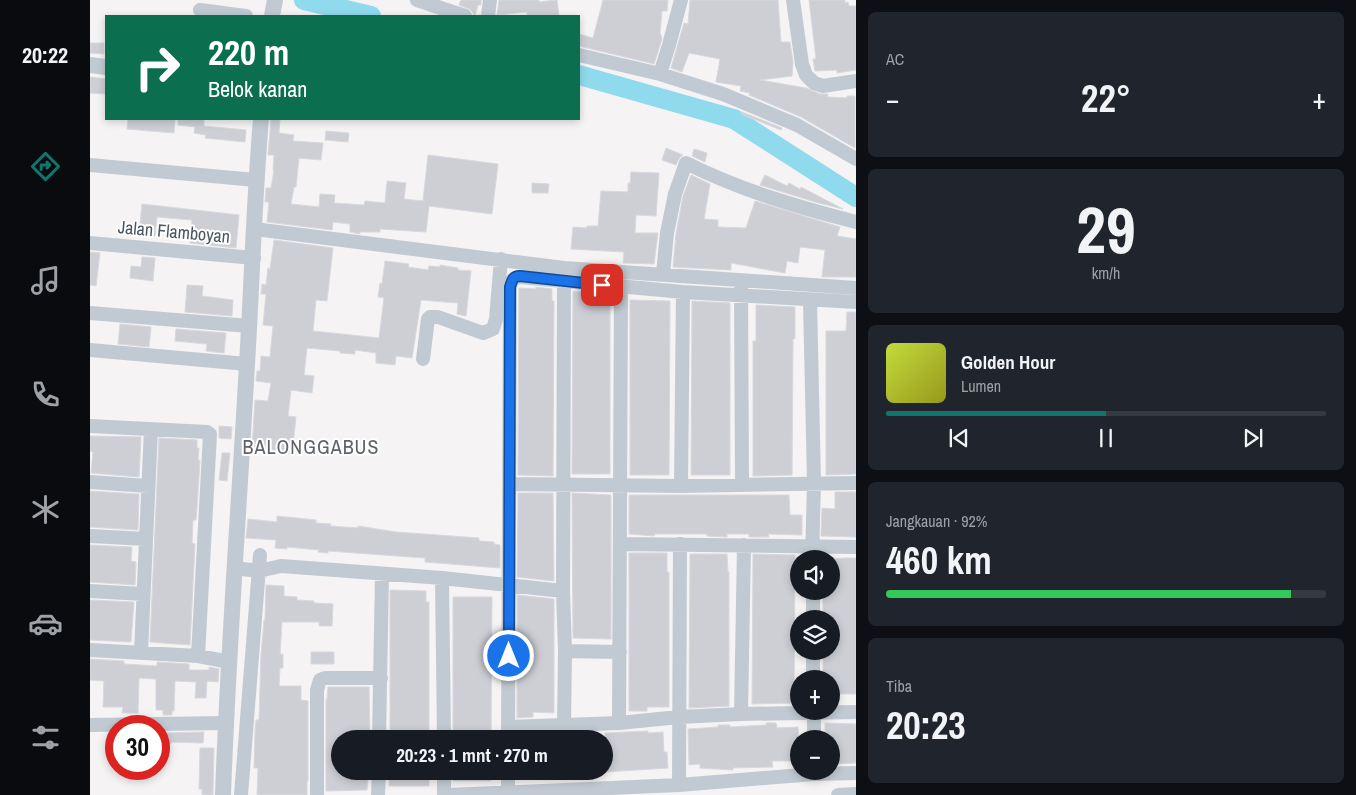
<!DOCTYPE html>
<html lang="id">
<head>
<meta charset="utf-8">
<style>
	:root { --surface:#171b24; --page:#20242c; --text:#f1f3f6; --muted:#9ea1a6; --line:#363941; --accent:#0f766e }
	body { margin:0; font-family:"Archivo Narrow",sans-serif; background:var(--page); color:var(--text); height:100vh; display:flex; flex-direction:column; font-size:19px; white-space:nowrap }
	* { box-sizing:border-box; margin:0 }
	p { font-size:16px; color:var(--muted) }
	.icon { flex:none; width:28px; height:28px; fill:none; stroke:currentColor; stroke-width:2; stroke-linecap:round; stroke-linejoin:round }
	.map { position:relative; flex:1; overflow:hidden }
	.sheet { display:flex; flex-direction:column; gap:12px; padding:12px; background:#0d0f14; width:500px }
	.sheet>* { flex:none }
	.top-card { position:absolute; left:15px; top:15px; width:475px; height:105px; border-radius:0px; box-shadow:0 2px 8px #0003; background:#0b6e4f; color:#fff; overflow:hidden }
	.controls { position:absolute; left:700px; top:550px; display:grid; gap:10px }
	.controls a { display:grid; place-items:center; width:50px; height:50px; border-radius:50%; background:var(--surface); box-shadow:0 2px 8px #0003; font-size:25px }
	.speed { position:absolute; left:15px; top:715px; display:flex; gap:10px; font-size:25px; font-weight:700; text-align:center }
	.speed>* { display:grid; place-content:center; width:65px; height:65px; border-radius:50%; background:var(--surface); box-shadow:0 2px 8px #0003; line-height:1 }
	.speed .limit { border:8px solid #d22; background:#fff; color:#111 }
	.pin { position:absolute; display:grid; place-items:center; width:42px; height:42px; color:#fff; margin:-21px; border-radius:10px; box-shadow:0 2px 8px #0006 }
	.me { position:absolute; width:55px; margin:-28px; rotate:0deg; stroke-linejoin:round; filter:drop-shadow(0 0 4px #0008) }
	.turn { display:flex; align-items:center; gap:18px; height:105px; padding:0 20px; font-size:22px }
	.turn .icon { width:65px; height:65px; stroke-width:2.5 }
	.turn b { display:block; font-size:35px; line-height:42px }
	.big { font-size:38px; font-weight:700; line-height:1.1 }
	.sheet .widget { flex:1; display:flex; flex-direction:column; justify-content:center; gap:8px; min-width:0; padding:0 18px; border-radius:8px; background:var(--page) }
	.sheet .dial { align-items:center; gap:0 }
	.dial b { font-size:65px; line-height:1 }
	.song { display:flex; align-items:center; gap:15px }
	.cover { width:60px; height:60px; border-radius:8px; background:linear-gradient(135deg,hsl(70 70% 55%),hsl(60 70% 35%)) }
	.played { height:5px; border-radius:2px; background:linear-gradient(90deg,var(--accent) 50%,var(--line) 50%) }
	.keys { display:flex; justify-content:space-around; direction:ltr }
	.heat { display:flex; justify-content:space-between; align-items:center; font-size:28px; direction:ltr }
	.charge { height:8px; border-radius:4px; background:linear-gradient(90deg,#34c759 92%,var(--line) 0) }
	.trip { position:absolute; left:241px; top:730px; width:282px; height:50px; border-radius:25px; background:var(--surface); box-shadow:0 2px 8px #0003; font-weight:700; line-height:50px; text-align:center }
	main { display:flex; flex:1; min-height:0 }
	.tabs { display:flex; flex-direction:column; width:90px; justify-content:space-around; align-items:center; background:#090b0e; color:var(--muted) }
	.tabs .icon { width:35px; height:35px }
	.tabs .active { color:var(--accent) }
	.tabs b { font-size:22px; color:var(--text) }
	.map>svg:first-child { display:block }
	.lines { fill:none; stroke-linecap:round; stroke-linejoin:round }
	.river { stroke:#90daee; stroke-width:20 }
	.building { fill:#cdcfd5; stroke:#d7d9de }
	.minor { stroke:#c1cad2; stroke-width:14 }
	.tertiary { stroke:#c1cad2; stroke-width:16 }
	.route-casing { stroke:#114b97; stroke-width:12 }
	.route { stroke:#1a73e8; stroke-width:9 }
	.labels { text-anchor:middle; stroke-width:4; stroke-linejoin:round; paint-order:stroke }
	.street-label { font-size:18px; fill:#4a5661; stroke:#fff }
	.quarter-label { font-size:20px; letter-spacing:1px; fill:#5f6368; stroke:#fff }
</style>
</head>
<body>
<main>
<nav class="tabs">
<b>20:22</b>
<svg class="icon active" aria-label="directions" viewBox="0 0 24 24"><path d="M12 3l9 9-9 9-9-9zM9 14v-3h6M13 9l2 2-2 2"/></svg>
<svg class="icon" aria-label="music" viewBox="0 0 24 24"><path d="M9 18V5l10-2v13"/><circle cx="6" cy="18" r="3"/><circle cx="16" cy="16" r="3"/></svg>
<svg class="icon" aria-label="phone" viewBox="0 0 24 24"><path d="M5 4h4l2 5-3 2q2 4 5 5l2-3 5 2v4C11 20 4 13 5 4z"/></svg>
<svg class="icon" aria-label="climate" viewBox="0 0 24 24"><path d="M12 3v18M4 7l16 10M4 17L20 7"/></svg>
<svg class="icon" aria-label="car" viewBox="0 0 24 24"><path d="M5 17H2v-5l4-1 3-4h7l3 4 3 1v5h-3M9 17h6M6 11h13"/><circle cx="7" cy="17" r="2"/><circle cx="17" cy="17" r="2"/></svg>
<svg class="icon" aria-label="filters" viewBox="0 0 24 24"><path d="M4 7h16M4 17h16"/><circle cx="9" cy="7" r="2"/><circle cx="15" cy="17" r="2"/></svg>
</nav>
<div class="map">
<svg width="766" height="795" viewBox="0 0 766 795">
	<rect width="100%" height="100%" fill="#f5f3f3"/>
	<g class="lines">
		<!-- river -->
		<path class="river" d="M214,0L281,16
			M489,75L644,119L766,197"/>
	</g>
	<!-- building -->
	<path class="building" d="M371,0H391V5H388L385,16L381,10L369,5Z
		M409,0H449V2L467,0L469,16H437V12L407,15Z
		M513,0H578L577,11H572L570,34L571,35L572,39L564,64L489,46V34L503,38Z
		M600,0H688L691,42H700L703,62L702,76L670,80L716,88L730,94H738L737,97L757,98V96H765V148L711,117L659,95L660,93L650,91L651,86L626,82L630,59L599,53L592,72L581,68L594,23L598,24Z
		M719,0H755V3L758,2L759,6H766V70L747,73V70L725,71L723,59H726Z
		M0,43H14V54L0,53Z
		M0,77L16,79V94L0,93Z
		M652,112L692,128L691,130L651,114Z
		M38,119H85L84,133L37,129Z
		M88,119H114V126L156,130L155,142L115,138L116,135L104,133L105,127L88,125Z
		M181,119H190L189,133L204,135L203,141L233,143L231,160L209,158L206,187H204L201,204L229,207L230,194L245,195L244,203L274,205L275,201L295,203L297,181L316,183L314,199L333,201L338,155L408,164L402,214L339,206L336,232L290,229V232H270V234L260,232V224L243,222L242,230L177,222L179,202H175L176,188H181L184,170H183L184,155H178Z
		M236,131L259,133L258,142L235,140Z
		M576,148L593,155L590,157L586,165L572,160Z
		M604,149L617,153L615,162L602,156Z
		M541,172L569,173L566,216L546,215L545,233H568L564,264L533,263L534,252L481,249L483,227L497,228V226H508L511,191L538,192V183L540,184Z
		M601,175L620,184L614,219L628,220V227L656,228L665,201L750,227L747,236L766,239V277H732L735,250L710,247L708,263L697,261L695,273L641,263V270L583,267L586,234L593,196Z
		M675,175L697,186L699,183L710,189L711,187L753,209L725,202L670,185Z
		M442,183L459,184L458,193H442Z
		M52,204L149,215L146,248L100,243L102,220L67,217L65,236L49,235Z
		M184,240L243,248L237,301L226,300L223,331L289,338L294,298L288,297L290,283L292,284L295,261L319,264L318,267L338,270L339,266L350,267V265L368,268V270L381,271L376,316L367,314L368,303L331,300L322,358L306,356L305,365L286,363V353L265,350V354L250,353V351L217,348L214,375L224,376L222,393L201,390L198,416L206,417L202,454L162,449L165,400L178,401L181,383L166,381L167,371H170L171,356L180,357L183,326L173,325L176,294H171L172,284L176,285L178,268L180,269Z
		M0,252L10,253L6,286L0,285Z
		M52,257L65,258L63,281L40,278L41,266L51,267Z
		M97,285L113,286L112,296L143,300L142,316L95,312Z
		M446,287L462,289V301H464L463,476L428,475L429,288L446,289Z
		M483,291L514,293V300H520V474H482Z
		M540,300L580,301L579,475H540Z
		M602,301L640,303V475H601Z
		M666,305L705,307V339H703L702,475L663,476V341H666Z
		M757,312H766V474L736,475V331H756Z
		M30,324L61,327L59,347L28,344Z
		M86,329L136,333L134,353L116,351L117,344L85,341Z
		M129,426L142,427L141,439L129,438Z
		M0,436L51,437L49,477L1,473L3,452L0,451Z
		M69,438L107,440V448H109L108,460H110L107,508L106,520H103L102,543L105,544L100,645L60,642Z
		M132,453H140L137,481L129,480Z
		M0,491L49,494L48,530L0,527Z
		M745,492H766V537L731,536L732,508L745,509Z
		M428,493H463L464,581L427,577Z
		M482,493L521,495V639L483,638Z
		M539,495H699L700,515H712V535L678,534L679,537H659V534H637V537L617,536V534H565L564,536L539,534Z
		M187,516L226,520V523L241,524L240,526L268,528V526L306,532L389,538V541L404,542V544L410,545V568L335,562V558L252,552L238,551V553L228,552L229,550L197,547V549L185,548L186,540L156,538L158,519L187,522Z
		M0,545L42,547L41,561L46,562L45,585L0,582Z
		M539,553H577V572H579V707H557V711H539Z
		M600,554H637L638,572H639V706L599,708Z
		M663,554L705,555L704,703L662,704Z
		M755,558H766V694H741V679H733V651H741V619H733V591H741V559Z
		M176,585L194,586V596L207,597V600L224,601V603L243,604L242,626H229V622H192L190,654H193V668H190L189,686H211V700L218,701V781H217V795H167L168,768H164L165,731L166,720H169L171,655L174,620H175Z
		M300,590L336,591V602H339V739H300Z
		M427,595L464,599V713L443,712V717L427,718Z
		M363,597H402L401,739H363Z
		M0,600L44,602L41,642L0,640Z
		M221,652H244V664H221Z
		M0,659L34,661V664L67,666V662L99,664V670H119V667L129,669L128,682L117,681L116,698H105L106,682L85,681L84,711H82V715H73V710H66V679L49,678L48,713H32L33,707H13L14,681L0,680Z
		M238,687H279L280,739H250V771H278L277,790L236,791V699H237Z
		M676,723H686L687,728L708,727L709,744L703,745L704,761H682L683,767L643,768V770L610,768V764L599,765L598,729L628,727V725H640V727L676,725Z
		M735,723L766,724V763L741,764V737L735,738Z
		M558,731V733L573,732L574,752H577L578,768L515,772V733Z
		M114,732L113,743L81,742V744H72V733Z
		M110,748H124L123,795H112V789H109Z
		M300,771H339V786H299Z
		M363,772H401V781H363Z"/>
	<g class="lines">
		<!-- minor -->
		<path class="minor" d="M327,0L375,16
			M703,0L712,64L716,75L724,83L733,86L766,81
			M110,10L156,16
			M398,16L400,0
			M489,55L570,74L633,94L707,125L766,159
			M570,74L579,45L591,0
			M0,165L166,180
			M164,229L474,268L766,288
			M0,243L164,258
			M474,274L473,591L475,651L474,725
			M573,274L577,233L585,194L596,163C650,190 707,207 766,222
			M651,288L652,484
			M720,300L724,483L722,559
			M0,313L159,326
			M0,350L157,364
			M333,359L338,319L340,317H348L393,333L403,329L406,319L411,259
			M0,426L117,432L120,434L108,656
			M0,482L58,486
			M420,484L591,486L766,483
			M591,486L593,292
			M0,536L56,539
			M531,544L766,547
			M144,568L169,571L191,566L352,578L473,591
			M352,578L354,739
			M0,591L53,594
			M723,591V619
			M0,650L108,656L140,662
			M475,651L530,652
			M723,651V679
			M51,652L61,429
			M724,711V739
			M651,714L654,545
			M529,723L531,287
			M0,725L136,723
			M418,727L529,723L589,717L651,714L766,712
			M289,739L292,574
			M418,739L420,287C422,280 423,277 430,277L593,292L766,302
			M354,771V795
			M418,771V795
			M589,785L590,544
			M151,795L170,555
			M227,795V690L230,680L235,678H291
			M288,795L289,771
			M360,795L589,785L724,774L766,773
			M748,795L766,794"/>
		<!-- tertiary -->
		<path class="tertiary" d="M182,16L185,0
			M0,65L16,67
			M133,795C138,651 149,508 157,364C162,282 164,200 171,119"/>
	</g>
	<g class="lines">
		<defs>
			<path id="route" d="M419,656L420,287C422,280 423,276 430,276L512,285"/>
		</defs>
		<!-- route casing -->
		<use href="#route" class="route-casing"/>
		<!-- route -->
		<use href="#route" class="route"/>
	</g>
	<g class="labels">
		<!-- street labels -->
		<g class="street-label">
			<text transform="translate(84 232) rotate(5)" y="6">Jalan Flamboyan</text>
		</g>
		<!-- quarter labels -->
		<g class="quarter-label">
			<text x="221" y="454">BALONGGABUS</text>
		</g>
	</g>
</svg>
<div class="controls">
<a><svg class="icon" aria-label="sound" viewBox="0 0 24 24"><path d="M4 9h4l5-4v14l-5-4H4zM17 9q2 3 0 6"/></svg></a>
<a><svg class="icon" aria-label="layers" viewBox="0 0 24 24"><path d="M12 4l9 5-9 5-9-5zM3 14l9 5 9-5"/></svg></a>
<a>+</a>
<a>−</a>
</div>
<div class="speed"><div class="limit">30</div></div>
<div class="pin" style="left:512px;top:285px;background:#d93025"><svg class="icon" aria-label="arrive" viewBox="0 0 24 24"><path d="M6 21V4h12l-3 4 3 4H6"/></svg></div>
<svg class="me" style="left:419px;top:656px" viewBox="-20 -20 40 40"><circle r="17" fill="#1a73e8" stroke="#fff" stroke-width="3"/><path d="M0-11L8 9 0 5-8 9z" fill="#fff"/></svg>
<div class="trip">20:23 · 1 mnt · 270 m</div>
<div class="top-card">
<div class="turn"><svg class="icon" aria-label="right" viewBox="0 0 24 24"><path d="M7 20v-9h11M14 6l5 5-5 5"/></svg><div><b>220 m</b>Belok kanan</div></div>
</div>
</div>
<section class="sheet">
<div class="widget"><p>AC</p>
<div class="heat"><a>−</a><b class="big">22°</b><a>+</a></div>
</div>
<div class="widget dial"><b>29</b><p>km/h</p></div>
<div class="widget">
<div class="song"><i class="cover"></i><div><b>Golden Hour</b><p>Lumen</p></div></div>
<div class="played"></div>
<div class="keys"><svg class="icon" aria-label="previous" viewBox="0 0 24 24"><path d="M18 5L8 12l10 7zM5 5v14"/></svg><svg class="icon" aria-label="pause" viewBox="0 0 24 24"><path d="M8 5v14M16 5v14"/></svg><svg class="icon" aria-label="next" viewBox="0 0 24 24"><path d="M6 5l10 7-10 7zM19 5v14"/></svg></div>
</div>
<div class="widget"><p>Jangkauan · 92%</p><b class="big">460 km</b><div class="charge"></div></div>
<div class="widget"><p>Tiba</p><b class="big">20:23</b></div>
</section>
</main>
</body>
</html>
